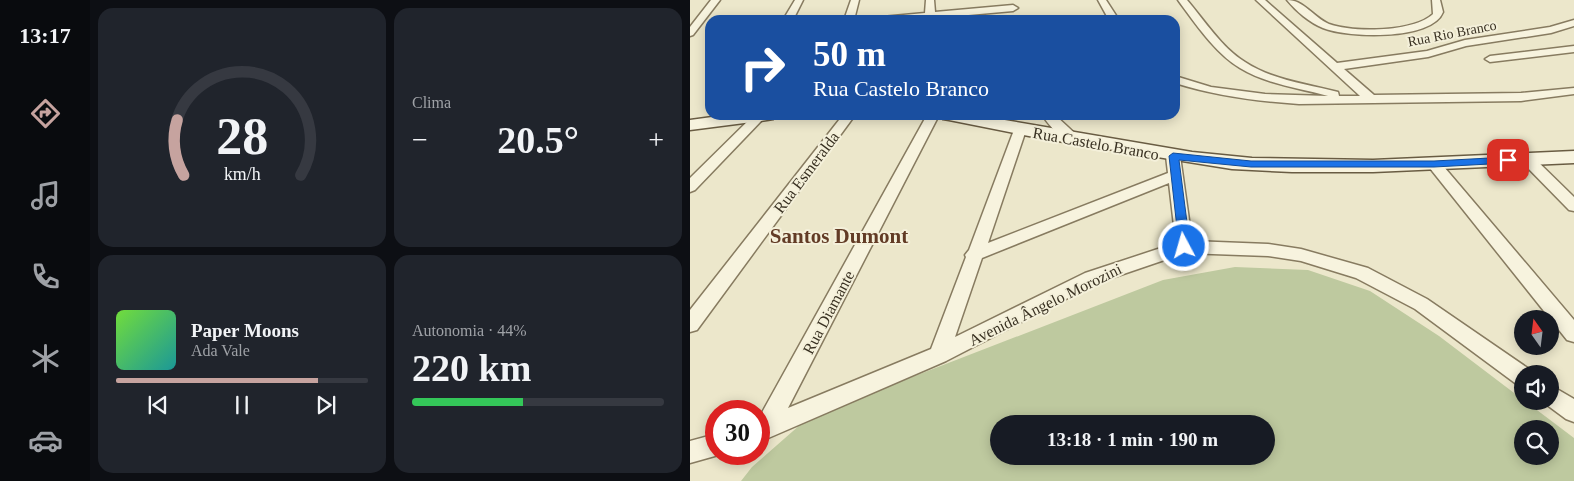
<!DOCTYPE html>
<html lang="pt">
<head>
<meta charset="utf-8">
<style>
	:root { --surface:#171b24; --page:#20242c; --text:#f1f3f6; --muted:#9ea1a6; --line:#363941; --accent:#c6a39f }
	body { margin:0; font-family:"Times New Roman",serif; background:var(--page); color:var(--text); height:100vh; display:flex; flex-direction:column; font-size:19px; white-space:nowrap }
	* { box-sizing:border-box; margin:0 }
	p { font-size:16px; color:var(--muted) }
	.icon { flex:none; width:28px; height:28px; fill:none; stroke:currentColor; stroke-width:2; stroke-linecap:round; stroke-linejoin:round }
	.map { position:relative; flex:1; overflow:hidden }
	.side { display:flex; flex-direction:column; gap:8px; padding:8px; background:#0d0f14; width:600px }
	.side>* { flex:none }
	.top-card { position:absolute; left:15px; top:15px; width:475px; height:105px; border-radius:15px; box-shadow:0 2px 12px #0003; background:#1a4fa0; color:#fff; overflow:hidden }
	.needle { width:32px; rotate:346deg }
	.controls { position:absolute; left:824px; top:310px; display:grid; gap:10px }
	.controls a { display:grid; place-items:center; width:45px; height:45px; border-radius:50%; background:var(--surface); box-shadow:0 2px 12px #0003; font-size:25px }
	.speed { position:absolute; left:15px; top:400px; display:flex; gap:10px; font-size:25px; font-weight:700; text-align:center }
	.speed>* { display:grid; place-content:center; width:65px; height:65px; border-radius:50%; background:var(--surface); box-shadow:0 2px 12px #0003; line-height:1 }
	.speed .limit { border:8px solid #d22; background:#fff; color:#111 }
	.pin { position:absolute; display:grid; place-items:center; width:42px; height:42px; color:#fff; margin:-21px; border-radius:10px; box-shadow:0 2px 8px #0006 }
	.me { position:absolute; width:55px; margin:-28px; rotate:354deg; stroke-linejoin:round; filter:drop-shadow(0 0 4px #0008) }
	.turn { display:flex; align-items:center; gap:18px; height:105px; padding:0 25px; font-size:22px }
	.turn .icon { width:65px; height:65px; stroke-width:2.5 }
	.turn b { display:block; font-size:35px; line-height:42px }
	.big { font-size:38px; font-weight:600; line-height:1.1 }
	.side .card { flex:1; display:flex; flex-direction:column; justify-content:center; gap:8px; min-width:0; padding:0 18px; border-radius:15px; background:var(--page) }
	.side .dial { align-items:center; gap:0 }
	.dial svg { height:130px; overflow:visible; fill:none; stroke:var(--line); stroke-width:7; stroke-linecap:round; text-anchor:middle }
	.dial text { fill:var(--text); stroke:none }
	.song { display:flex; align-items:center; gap:15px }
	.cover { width:60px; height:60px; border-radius:8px; background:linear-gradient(135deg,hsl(100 70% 55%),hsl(180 70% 35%)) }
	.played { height:5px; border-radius:2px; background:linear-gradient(90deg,var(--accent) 80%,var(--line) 80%) }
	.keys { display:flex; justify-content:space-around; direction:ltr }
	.heat { display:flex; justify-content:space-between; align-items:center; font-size:28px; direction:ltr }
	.charge { height:8px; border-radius:4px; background:linear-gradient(90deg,#34c759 44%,var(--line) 0) }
	.side .tiles { flex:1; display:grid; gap:8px; grid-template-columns:repeat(2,1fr) }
	.trip { position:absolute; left:300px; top:415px; width:285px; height:50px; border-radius:25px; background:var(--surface); box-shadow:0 2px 12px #0003; font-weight:600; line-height:50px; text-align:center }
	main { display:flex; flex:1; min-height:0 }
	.tab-bar { display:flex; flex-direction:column; width:90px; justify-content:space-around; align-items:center; background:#090b0e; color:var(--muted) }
	.tab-bar .icon { width:35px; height:35px }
	.tab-bar .current { color:var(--accent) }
	.tab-bar b { font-size:22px; color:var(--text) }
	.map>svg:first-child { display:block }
	.green { fill:#bec99f; fill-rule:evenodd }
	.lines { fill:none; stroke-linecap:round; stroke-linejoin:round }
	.street-casing { stroke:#877b60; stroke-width:3 }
	.secondary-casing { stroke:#695c43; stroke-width:3 }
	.street { fill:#f7f3de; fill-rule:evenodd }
	.secondary { fill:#f7f3de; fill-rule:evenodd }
	.route { fill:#1a73e8; stroke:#114b97 }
	.labels { text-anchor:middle; stroke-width:4; stroke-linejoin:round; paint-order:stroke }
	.far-street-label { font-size:14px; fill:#393122; stroke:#f4f0da }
	.street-label { font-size:16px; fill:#393122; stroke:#f4f0da }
	.district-label { font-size:21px; font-weight:bold; fill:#623b25; stroke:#f4f0da }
</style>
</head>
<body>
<main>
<nav class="tab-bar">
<b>13:17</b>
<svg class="icon current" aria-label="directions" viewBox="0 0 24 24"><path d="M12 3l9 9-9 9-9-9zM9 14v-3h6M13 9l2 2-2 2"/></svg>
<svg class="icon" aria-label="music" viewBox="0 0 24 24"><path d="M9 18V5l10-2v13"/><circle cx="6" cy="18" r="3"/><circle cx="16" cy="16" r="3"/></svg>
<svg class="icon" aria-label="phone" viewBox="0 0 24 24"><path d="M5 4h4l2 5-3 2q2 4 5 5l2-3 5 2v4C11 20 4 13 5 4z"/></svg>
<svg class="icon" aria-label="climate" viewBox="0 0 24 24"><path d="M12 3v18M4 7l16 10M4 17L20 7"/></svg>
<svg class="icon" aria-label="car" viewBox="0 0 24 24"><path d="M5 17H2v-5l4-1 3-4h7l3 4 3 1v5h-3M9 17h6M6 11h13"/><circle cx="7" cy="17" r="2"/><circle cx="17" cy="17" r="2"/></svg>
</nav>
<section class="side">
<div class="tiles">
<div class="card dial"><svg viewBox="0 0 100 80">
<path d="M14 69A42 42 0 1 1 86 69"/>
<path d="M14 69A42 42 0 0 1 10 35" stroke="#c6a39f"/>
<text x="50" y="56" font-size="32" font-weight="700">28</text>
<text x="50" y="72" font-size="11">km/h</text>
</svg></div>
<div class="card"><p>Clima</p>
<div class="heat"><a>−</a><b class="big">20.5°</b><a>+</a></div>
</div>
<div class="card">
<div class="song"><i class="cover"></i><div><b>Paper Moons</b><p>Ada Vale</p></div></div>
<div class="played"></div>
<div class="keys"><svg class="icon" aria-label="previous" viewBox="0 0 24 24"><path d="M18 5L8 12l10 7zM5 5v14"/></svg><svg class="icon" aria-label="pause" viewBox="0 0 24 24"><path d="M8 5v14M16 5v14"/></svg><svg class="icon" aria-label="next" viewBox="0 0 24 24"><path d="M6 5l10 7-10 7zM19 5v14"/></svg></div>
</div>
<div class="card"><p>Autonomia · 44%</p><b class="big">220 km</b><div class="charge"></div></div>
</div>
</section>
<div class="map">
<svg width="884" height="481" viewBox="0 0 884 481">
	<rect width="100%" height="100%" fill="#ece7cb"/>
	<!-- green -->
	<path class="green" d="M545,267L618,270L680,291L749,336L832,399V401H835L884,438V481H51L62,467L119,417L473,280ZM309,424H576V456H309ZM832,429H860V456H832Z"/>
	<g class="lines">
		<defs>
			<path id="street" d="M21,0H30L3,35L0,36V27Z
				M105,0H113L103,20H93Z
				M161,0H169L164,20H154Z
				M236,0H244L245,12L323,5L328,8L323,11L245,18V20H187L192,17L235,13Z
				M408,0H416L429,20H419Z
				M488,0H497C515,21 531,47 555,62C582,80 618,84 648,92L649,96H670L566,0H575L647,63L737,51L775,40L860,27L884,20V26L861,33L776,46L738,57L654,69L684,95L831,93L884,88V94L831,101L609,104C566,101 526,96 485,83V76L521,87L575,94L638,96C609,88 576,84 550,68C525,53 505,23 488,0Z
				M597,0C614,0 623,17 639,24C663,33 724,32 743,14L742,0H750L753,12C742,41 657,38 633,28C620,23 606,11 597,0Z
				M884,46V52L800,62L795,59L800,56Z
				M64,115L76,116L5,190L0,192V178Z
				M153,115H165L7,330L0,332V310Z
				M237,115H249L98,408L241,349L276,257L275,255L279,250L324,130L330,126L336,130L298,243L478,173L476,156L483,152L490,156L502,241L578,244L611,249L678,268L737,299L839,369L841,374H832V385L825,383L725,309L666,278L611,261L578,256L495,253L407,283L256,361L69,442V418ZM479,183L486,243L395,273L265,337L292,258Z
				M352,115H365L391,139L384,143C371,140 359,125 352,115Z
				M837,155L842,156L884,197V211L879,210L832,162L830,159Z
				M744,160L749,161L884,320V342L877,340L739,167L737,164L739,161Z
				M860,385L884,399V422L876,419L853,402L860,401Z
				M26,434V454H32L0,463V441Z"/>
			<path id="secondary" d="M37,115H86L83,119L77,120L0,130V120Z
				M250,115H285L502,152L562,158L683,160L884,151V163L683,172H602L542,169L349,138L259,120L253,119Z"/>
		</defs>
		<!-- street casing -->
		<use href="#street" class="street-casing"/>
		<!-- secondary casing -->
		<use href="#secondary" class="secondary-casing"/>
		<!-- street -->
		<use href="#street" class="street"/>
		<!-- secondary -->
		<use href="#secondary" class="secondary"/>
	</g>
	<!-- route -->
	<path class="route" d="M483,153L561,161H744L818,157L823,160L818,163L744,167H561L489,160L500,246L494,251L489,246L479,156Z"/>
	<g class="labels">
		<!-- far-street labels -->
		<g class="far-street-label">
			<text transform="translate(762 33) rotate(-11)" y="5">Rua Rio Branco</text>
		</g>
		<!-- street labels -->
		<g class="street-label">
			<text transform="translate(406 143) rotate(10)" y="6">Rua Castelo Branco</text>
			<text transform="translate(116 172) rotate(-53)" y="6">Rua Esmeralda</text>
			<text transform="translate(355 304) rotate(-26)" y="6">Avenida Ângelo Morozini</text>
			<text transform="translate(138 312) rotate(-62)" y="6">Rua Diamante</text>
		</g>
		<!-- district labels -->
		<g class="district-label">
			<text x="149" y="243">Santos Dumont</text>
		</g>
	</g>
</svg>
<div class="controls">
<a><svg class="needle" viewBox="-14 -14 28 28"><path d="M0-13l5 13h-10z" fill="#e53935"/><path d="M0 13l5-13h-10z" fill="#9ea1a6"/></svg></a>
<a><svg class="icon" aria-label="sound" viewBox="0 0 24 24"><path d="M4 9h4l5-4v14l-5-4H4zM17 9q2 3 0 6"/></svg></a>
<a><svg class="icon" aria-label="search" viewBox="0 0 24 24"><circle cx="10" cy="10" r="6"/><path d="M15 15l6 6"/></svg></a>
</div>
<div class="speed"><div class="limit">30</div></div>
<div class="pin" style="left:818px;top:160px;background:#d93025"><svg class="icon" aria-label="arrive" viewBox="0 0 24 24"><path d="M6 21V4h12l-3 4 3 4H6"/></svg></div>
<svg class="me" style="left:494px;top:246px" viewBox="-20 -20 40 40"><circle r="17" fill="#1a73e8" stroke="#fff" stroke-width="3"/><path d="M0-11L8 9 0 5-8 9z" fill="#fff"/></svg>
<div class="trip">13:18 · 1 min · 190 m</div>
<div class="top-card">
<div class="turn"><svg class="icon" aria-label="right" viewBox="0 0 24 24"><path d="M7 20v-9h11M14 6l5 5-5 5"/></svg><div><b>50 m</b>Rua Castelo Branco</div></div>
</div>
</div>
</main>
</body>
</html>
